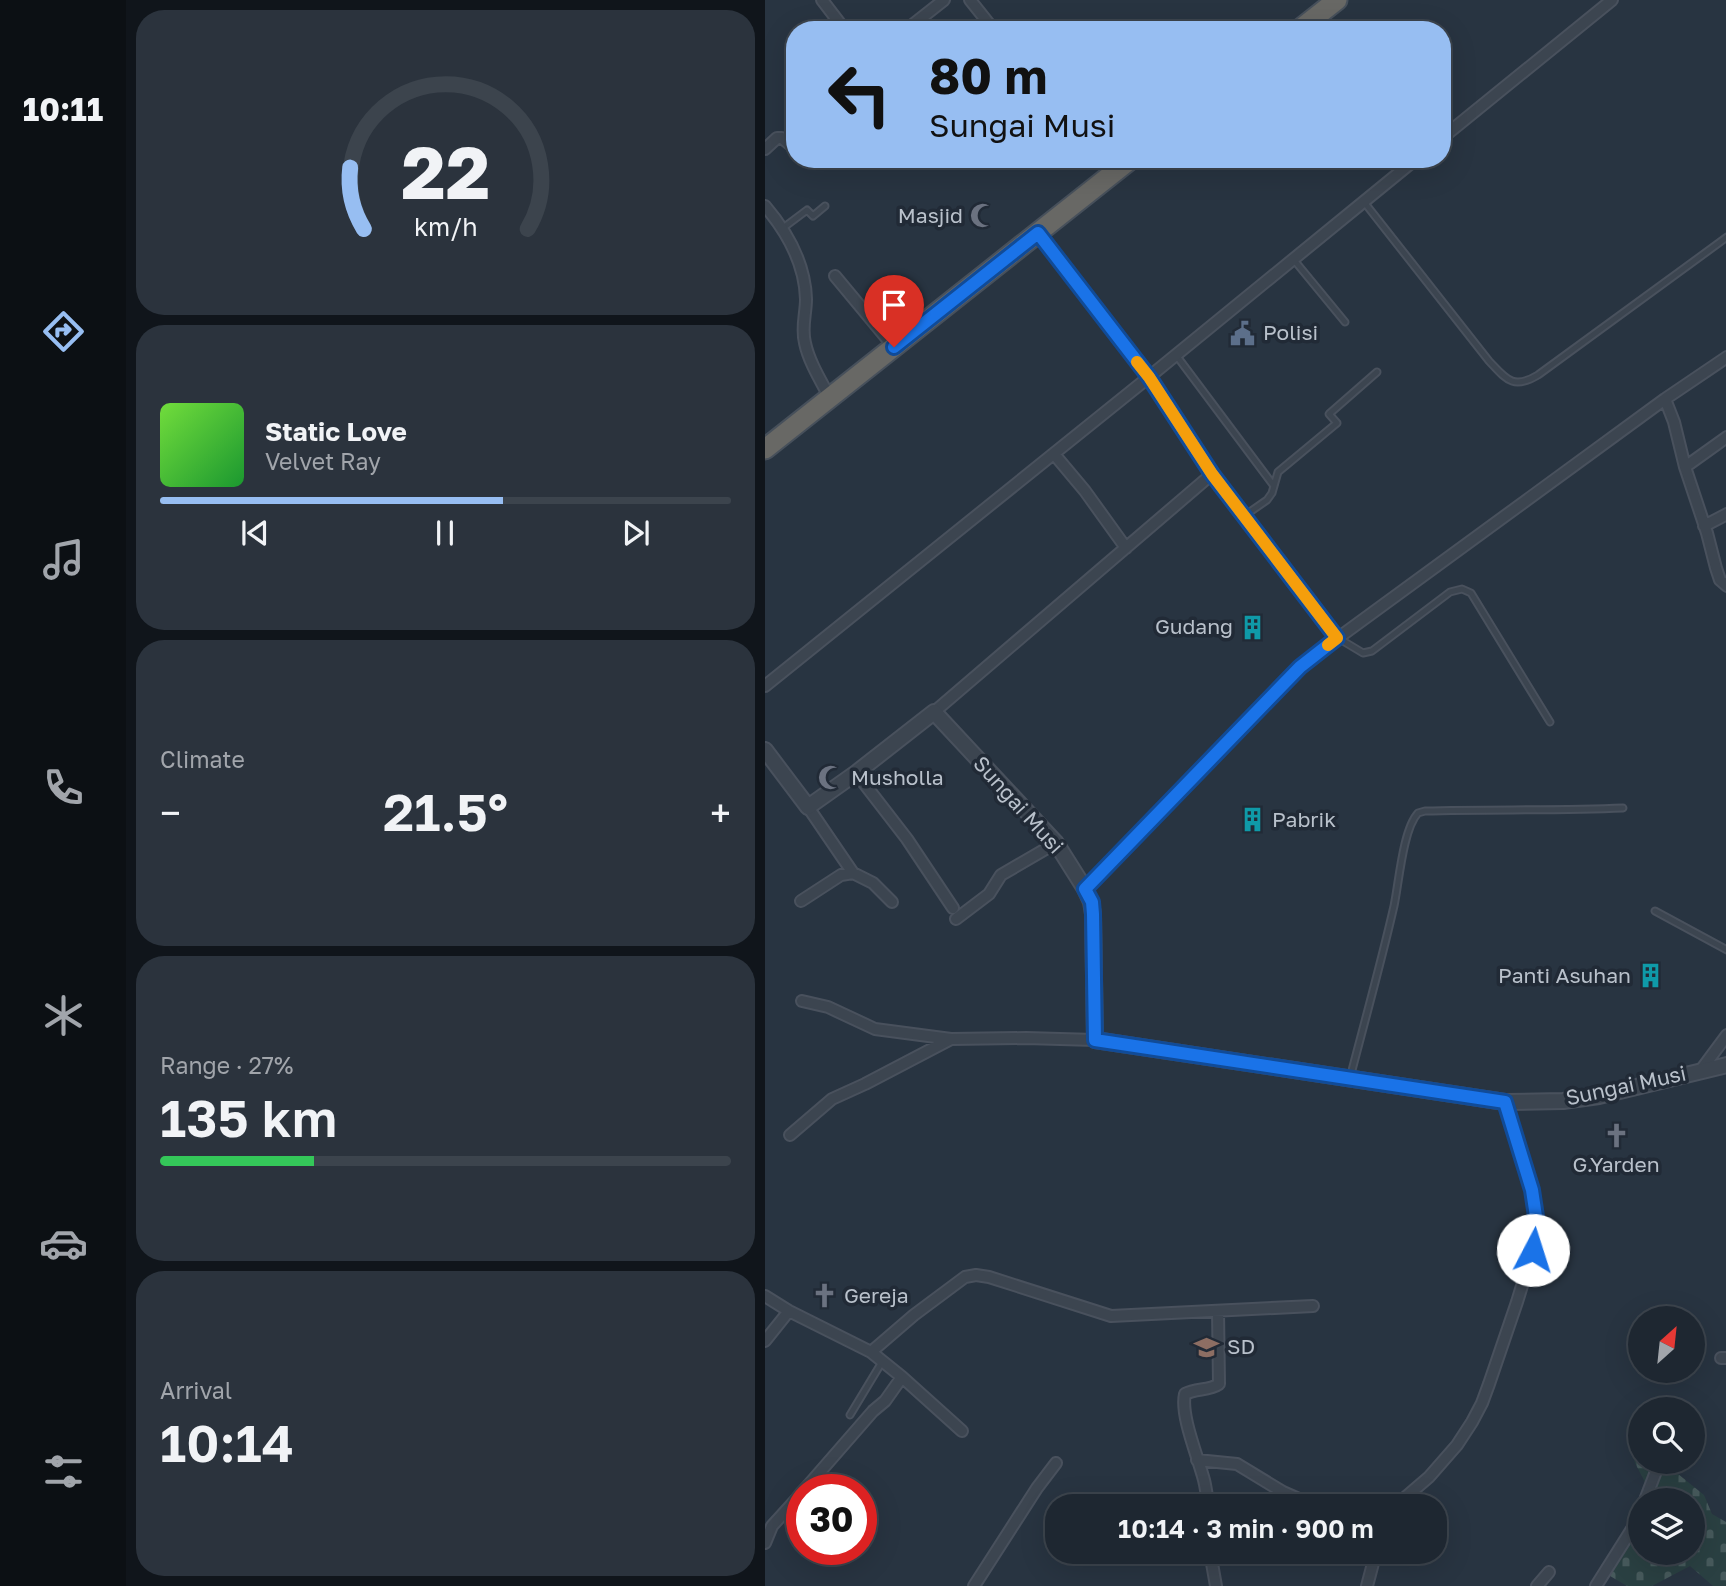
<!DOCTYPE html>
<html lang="en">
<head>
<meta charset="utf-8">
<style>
	:root { --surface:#1e2731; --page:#2b333d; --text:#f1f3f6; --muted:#a1a5ab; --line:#3c444d; --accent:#97bef2 }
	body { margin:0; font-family:"Golos Text",sans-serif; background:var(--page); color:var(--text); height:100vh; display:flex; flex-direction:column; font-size:26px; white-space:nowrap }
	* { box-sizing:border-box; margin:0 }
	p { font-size:23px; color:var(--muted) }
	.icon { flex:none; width:38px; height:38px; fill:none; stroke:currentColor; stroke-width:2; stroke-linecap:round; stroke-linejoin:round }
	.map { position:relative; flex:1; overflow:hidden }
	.side { display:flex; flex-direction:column; gap:10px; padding:10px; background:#10151b; width:639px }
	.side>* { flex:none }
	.banner { position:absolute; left:21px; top:21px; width:665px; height:147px; border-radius:28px; box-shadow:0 7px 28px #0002,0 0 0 2px var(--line); background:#97bef2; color:#111; overflow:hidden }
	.needle { width:46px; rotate:27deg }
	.controls { position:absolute; left:863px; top:1306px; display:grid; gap:14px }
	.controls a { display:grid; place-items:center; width:77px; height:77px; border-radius:50%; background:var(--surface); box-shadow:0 7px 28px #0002,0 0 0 2px var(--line); font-size:35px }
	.speed { position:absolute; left:21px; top:1474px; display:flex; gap:14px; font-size:35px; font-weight:700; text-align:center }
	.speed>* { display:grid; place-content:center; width:91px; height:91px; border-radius:50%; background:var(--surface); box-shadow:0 7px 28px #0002,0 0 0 2px var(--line); line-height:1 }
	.speed .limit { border:10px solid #d22; background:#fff; color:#111 }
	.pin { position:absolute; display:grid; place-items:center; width:60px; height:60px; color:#fff; margin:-72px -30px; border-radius:50% 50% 50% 0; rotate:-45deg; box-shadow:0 0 7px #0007 }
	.pin .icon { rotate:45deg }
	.me { position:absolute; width:77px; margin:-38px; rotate:5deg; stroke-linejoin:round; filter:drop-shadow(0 0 5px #0008) }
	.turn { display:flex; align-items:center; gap:24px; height:147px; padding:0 28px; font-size:32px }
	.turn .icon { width:91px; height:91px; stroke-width:2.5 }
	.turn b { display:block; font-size:49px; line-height:60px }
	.big { font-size:52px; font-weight:600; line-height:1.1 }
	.side .tile { flex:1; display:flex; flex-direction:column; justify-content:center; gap:10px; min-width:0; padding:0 24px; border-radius:28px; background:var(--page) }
	.side .dial { align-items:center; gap:0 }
	.dial svg { height:182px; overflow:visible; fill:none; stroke:var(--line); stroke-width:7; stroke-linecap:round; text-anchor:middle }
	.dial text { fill:var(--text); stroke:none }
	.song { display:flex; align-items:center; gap:21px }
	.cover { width:84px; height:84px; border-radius:10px; background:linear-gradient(135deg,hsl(100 70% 55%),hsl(130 70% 35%)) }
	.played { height:7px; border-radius:4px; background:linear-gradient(90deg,var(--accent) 60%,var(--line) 60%) }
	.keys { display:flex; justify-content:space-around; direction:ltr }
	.heat { display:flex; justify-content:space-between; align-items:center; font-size:38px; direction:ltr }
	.charge { height:10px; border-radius:5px; background:linear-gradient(90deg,#34c759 27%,var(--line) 0) }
	.trip { position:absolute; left:280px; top:1494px; width:402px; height:70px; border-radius:28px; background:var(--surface); box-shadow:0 7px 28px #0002,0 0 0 2px var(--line); font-weight:600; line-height:70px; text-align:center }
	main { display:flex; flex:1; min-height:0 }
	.tab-bar { display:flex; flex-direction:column; width:126px; justify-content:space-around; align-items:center; background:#0c1014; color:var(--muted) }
	.tab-bar .icon { width:49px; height:49px }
	.tab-bar .current { color:var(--accent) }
	.tab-bar b { font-size:32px; color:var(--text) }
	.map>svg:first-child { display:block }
	.cemetery { fill:url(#cemetery-stones) }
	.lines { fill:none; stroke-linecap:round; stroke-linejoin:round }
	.service-casing { stroke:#49515d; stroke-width:9 }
	.minor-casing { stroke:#49515d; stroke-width:14 }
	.tertiary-casing { stroke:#49515d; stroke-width:18 }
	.trunk-casing { stroke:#47505b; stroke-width:23 }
	.service { stroke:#3c4550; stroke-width:5 }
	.minor { stroke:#3c4550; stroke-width:10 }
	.tertiary { stroke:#3c4550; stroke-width:14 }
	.trunk { stroke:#686865; stroke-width:19 }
	.route-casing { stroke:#114b97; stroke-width:18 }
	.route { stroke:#1a73e8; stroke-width:12 }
	.slow { stroke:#f59e0b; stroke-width:12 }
	.labels { text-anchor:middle; stroke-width:7; stroke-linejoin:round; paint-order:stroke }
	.poi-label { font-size:21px; fill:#b9c1cb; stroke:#212a36; text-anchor:start }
	.street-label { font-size:21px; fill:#b9c1cb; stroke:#212a36 }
</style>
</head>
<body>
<main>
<nav class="tab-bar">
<b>10:11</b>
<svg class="icon current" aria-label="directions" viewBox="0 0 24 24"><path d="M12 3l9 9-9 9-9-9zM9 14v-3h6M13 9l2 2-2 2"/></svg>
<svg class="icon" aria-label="music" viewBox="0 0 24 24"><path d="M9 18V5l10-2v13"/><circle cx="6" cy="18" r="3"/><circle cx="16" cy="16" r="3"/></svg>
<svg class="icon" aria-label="phone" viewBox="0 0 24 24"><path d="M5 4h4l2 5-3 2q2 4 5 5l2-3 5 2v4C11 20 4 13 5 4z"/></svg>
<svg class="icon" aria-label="climate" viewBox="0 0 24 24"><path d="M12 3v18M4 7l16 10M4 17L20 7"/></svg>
<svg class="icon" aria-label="car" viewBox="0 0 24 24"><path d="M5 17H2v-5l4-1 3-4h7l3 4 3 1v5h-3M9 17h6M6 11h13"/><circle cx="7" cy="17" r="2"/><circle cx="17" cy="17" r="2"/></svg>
<svg class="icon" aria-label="filters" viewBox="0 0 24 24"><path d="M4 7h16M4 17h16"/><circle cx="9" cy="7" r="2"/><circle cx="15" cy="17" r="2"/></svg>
</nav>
<section class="side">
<div class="tile dial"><svg viewBox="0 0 100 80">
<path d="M14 69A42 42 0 1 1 86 69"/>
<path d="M14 69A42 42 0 0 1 8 42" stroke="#97bef2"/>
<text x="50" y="56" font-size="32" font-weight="700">22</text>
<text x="50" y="72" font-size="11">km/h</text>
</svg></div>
<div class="tile">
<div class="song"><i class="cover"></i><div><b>Static Love</b><p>Velvet Ray</p></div></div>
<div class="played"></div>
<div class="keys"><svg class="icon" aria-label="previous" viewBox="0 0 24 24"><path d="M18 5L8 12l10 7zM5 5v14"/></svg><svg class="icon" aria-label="pause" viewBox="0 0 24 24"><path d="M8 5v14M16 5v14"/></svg><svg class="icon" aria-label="next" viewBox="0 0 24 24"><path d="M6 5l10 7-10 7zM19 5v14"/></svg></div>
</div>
<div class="tile"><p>Climate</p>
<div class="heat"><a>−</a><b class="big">21.5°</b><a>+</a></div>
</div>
<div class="tile"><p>Range · 27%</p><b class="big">135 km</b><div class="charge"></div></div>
<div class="tile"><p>Arrival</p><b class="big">10:14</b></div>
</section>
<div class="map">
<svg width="962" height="1586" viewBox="0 0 962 1586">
	<defs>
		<pattern id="cemetery-stones" width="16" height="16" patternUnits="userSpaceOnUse" patternTransform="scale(1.75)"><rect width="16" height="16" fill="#2a4042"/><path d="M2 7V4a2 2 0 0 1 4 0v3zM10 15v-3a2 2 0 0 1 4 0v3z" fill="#475a5c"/></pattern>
	</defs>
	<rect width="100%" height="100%" fill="#283441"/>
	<!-- cemetery -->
	<path class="cemetery" d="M875,1409V1461H897L939,1495L947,1514L961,1522V1586H948L925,1566L887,1586H862L840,1573L875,1503V1552H928V1500H877L883,1488L870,1463L861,1430Z"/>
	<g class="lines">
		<defs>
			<path id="service" d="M599,202L724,361C741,379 748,390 773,375L962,237
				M18,228L42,210L48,216L60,206
				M529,260L580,322
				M411,355L509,486
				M479,516L502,500L507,493L513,472L572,423L564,414L612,372
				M573,638L598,653L607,651L685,592L697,589L706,593L785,722
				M890,911L962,950
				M585,1078C600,1020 616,963 629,906C634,882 638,829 653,813L660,811C726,809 792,811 858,808
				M85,1415L117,1362"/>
			<path id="minor" d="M57,0L80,30
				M205,0L229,30
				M141,30L179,0
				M677,138L847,0
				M0,149L12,138H17L27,146L30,143
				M0,206C23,233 40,263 41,299C41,314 36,328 40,343C44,362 56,381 65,398
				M70,276L129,347
				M900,399L909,422L920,467L942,533L951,568L955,580L962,586
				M289,454L320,491L361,548
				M920,467L962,437
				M447,474L573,638
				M939,526L962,514
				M0,686L384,377L651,159
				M169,712L447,474L384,377L273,233
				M91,773L142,839L188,908
				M43,807L88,873L108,883L127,902
				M320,889L535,667L573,638L900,399L962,357
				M36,901L76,875L88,873
				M191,919L224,894L236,875L291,843
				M37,1001L63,1007L110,1029L186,1039
				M936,1070L962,1035
				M25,1135L67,1099L100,1084L186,1039L261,1038L330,1040
				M0,1296L24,1311L106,1352L137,1377L120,1401L108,1411L40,1489
				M0,1341L24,1311
				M106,1352L149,1315L200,1277L211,1275L224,1277L346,1316L548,1306
				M956,1358H962
				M137,1377L197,1431
				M432,1460L472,1464L518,1492L552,1507
				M880,1500L895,1461
				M444,1507C442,1498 441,1488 439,1480C433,1457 415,1415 420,1394C431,1388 444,1391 454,1384L453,1311
				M629,1507L664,1477L692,1445L707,1422L717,1403L724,1384L752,1302L768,1250L772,1223L767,1190L740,1102
				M0,1543L7,1526L37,1493
				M445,1552L451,1586
				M209,1586L272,1488L291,1463
				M602,1586L611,1552
				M772,1586L784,1572
				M831,1586L872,1521L875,1514"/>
			<path id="tertiary" d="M0,750L43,807L91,773L169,712L291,843L320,889L326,902L328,914L330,1040L740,1102L798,1101L834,1096L962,1065"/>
			<path id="trunk" d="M534,30L572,0
				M0,449L366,159"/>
		</defs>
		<!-- service casing -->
		<use href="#service" class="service-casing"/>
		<!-- minor casing -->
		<use href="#minor" class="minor-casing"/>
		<!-- tertiary casing -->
		<use href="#tertiary" class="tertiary-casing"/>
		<!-- trunk casing -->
		<use href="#trunk" class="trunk-casing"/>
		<!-- service -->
		<use href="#service" class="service"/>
		<!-- minor -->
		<use href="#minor" class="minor"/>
		<!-- tertiary -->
		<use href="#tertiary" class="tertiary"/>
		<!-- trunk -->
		<use href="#trunk" class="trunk"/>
	</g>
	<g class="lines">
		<defs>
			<path id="route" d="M129,347L273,233L384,377L447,474L572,638L535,667L320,889L327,902L328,914L330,1040L740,1102L767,1190L772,1223L768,1250"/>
		</defs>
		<!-- route casing -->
		<use href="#route" class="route-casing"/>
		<!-- route -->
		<use href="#route" class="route"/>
		<!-- slow -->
		<path class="slow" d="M372,362L384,377L447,474L572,638L563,645"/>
	</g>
	<!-- icons -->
	<defs>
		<symbol id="mosque-bare" viewBox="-9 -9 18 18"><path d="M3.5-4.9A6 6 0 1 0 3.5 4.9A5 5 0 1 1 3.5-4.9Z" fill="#6b7280" stroke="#212a36" stroke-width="2.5" paint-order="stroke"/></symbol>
		<symbol id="civic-bare" viewBox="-9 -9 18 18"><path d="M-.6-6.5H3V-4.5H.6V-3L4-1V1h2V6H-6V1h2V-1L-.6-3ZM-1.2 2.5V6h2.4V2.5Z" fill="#5c6f8a" stroke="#212a36" stroke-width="2.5" paint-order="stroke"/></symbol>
		<symbol id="building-bare" viewBox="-9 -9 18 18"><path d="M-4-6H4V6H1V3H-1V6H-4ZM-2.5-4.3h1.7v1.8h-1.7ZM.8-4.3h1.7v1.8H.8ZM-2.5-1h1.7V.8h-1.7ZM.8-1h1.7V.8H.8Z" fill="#0f9aa8" stroke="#212a36" stroke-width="2.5" paint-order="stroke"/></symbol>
		<symbol id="church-bare" viewBox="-9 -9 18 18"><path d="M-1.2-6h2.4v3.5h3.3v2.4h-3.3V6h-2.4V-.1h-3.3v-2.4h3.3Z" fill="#6b7280" stroke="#212a36" stroke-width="2.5" paint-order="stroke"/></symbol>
		<symbol id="school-bare" viewBox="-9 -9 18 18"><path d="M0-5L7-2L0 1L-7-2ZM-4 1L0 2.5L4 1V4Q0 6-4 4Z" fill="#8d6e63" stroke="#212a36" stroke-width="2.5" paint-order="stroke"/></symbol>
	</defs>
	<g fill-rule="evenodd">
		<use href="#mosque-bare" x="200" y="198" width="35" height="35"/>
		<use href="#civic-bare" x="460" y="316" width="35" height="35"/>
		<use href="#building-bare" x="470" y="610" width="35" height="35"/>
		<use href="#mosque-bare" x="48" y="760" width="35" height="35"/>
		<use href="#building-bare" x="470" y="802" width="35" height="35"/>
		<use href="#building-bare" x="868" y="958" width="35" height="35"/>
		<use href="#church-bare" x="834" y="1118" width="35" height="35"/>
		<use href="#church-bare" x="42" y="1278" width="35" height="35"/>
		<use href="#school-bare" x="424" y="1330" width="35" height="35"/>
	</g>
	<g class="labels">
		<!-- poi labels -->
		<g class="poi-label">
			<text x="198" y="223" text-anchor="end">Masjid</text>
			<text x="498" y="340">Polisi</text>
			<text x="468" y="634" text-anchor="end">Gudang</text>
			<text x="86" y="785">Musholla</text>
			<text x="507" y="827">Pabrik</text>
			<text x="866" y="983" text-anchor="end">Panti Asuhan</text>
			<text x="851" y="1172" text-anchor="middle">G.Yarden</text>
			<text x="79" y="1303">Gereja</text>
			<text x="462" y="1354">SD</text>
		</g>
		<!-- street labels -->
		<g class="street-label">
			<text transform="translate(253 805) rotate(48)" y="7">Sungai Musi</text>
			<text transform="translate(861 1086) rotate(-12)" y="7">Sungai Musi</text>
		</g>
	</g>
</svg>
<div class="controls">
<a><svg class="needle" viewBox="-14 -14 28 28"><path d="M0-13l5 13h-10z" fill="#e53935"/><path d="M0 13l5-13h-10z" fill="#a1a5ab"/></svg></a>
<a><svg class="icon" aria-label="search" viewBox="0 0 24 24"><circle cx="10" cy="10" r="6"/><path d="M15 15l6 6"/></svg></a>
<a><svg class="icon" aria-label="layers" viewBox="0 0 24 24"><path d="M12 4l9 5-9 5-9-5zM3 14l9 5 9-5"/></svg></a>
</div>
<div class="speed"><div class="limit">30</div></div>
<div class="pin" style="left:129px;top:347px;background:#d93025"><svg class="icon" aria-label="arrive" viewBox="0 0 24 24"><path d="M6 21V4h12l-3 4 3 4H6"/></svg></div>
<svg class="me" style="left:768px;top:1250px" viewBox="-20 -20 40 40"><circle r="19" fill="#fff"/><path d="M0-13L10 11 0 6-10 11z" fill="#1a73e8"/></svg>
<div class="trip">10:14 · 3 min · 900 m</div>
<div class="banner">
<div class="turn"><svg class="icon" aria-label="left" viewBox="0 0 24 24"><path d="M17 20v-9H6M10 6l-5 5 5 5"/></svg><div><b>80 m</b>Sungai Musi</div></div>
</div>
</div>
</main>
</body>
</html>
